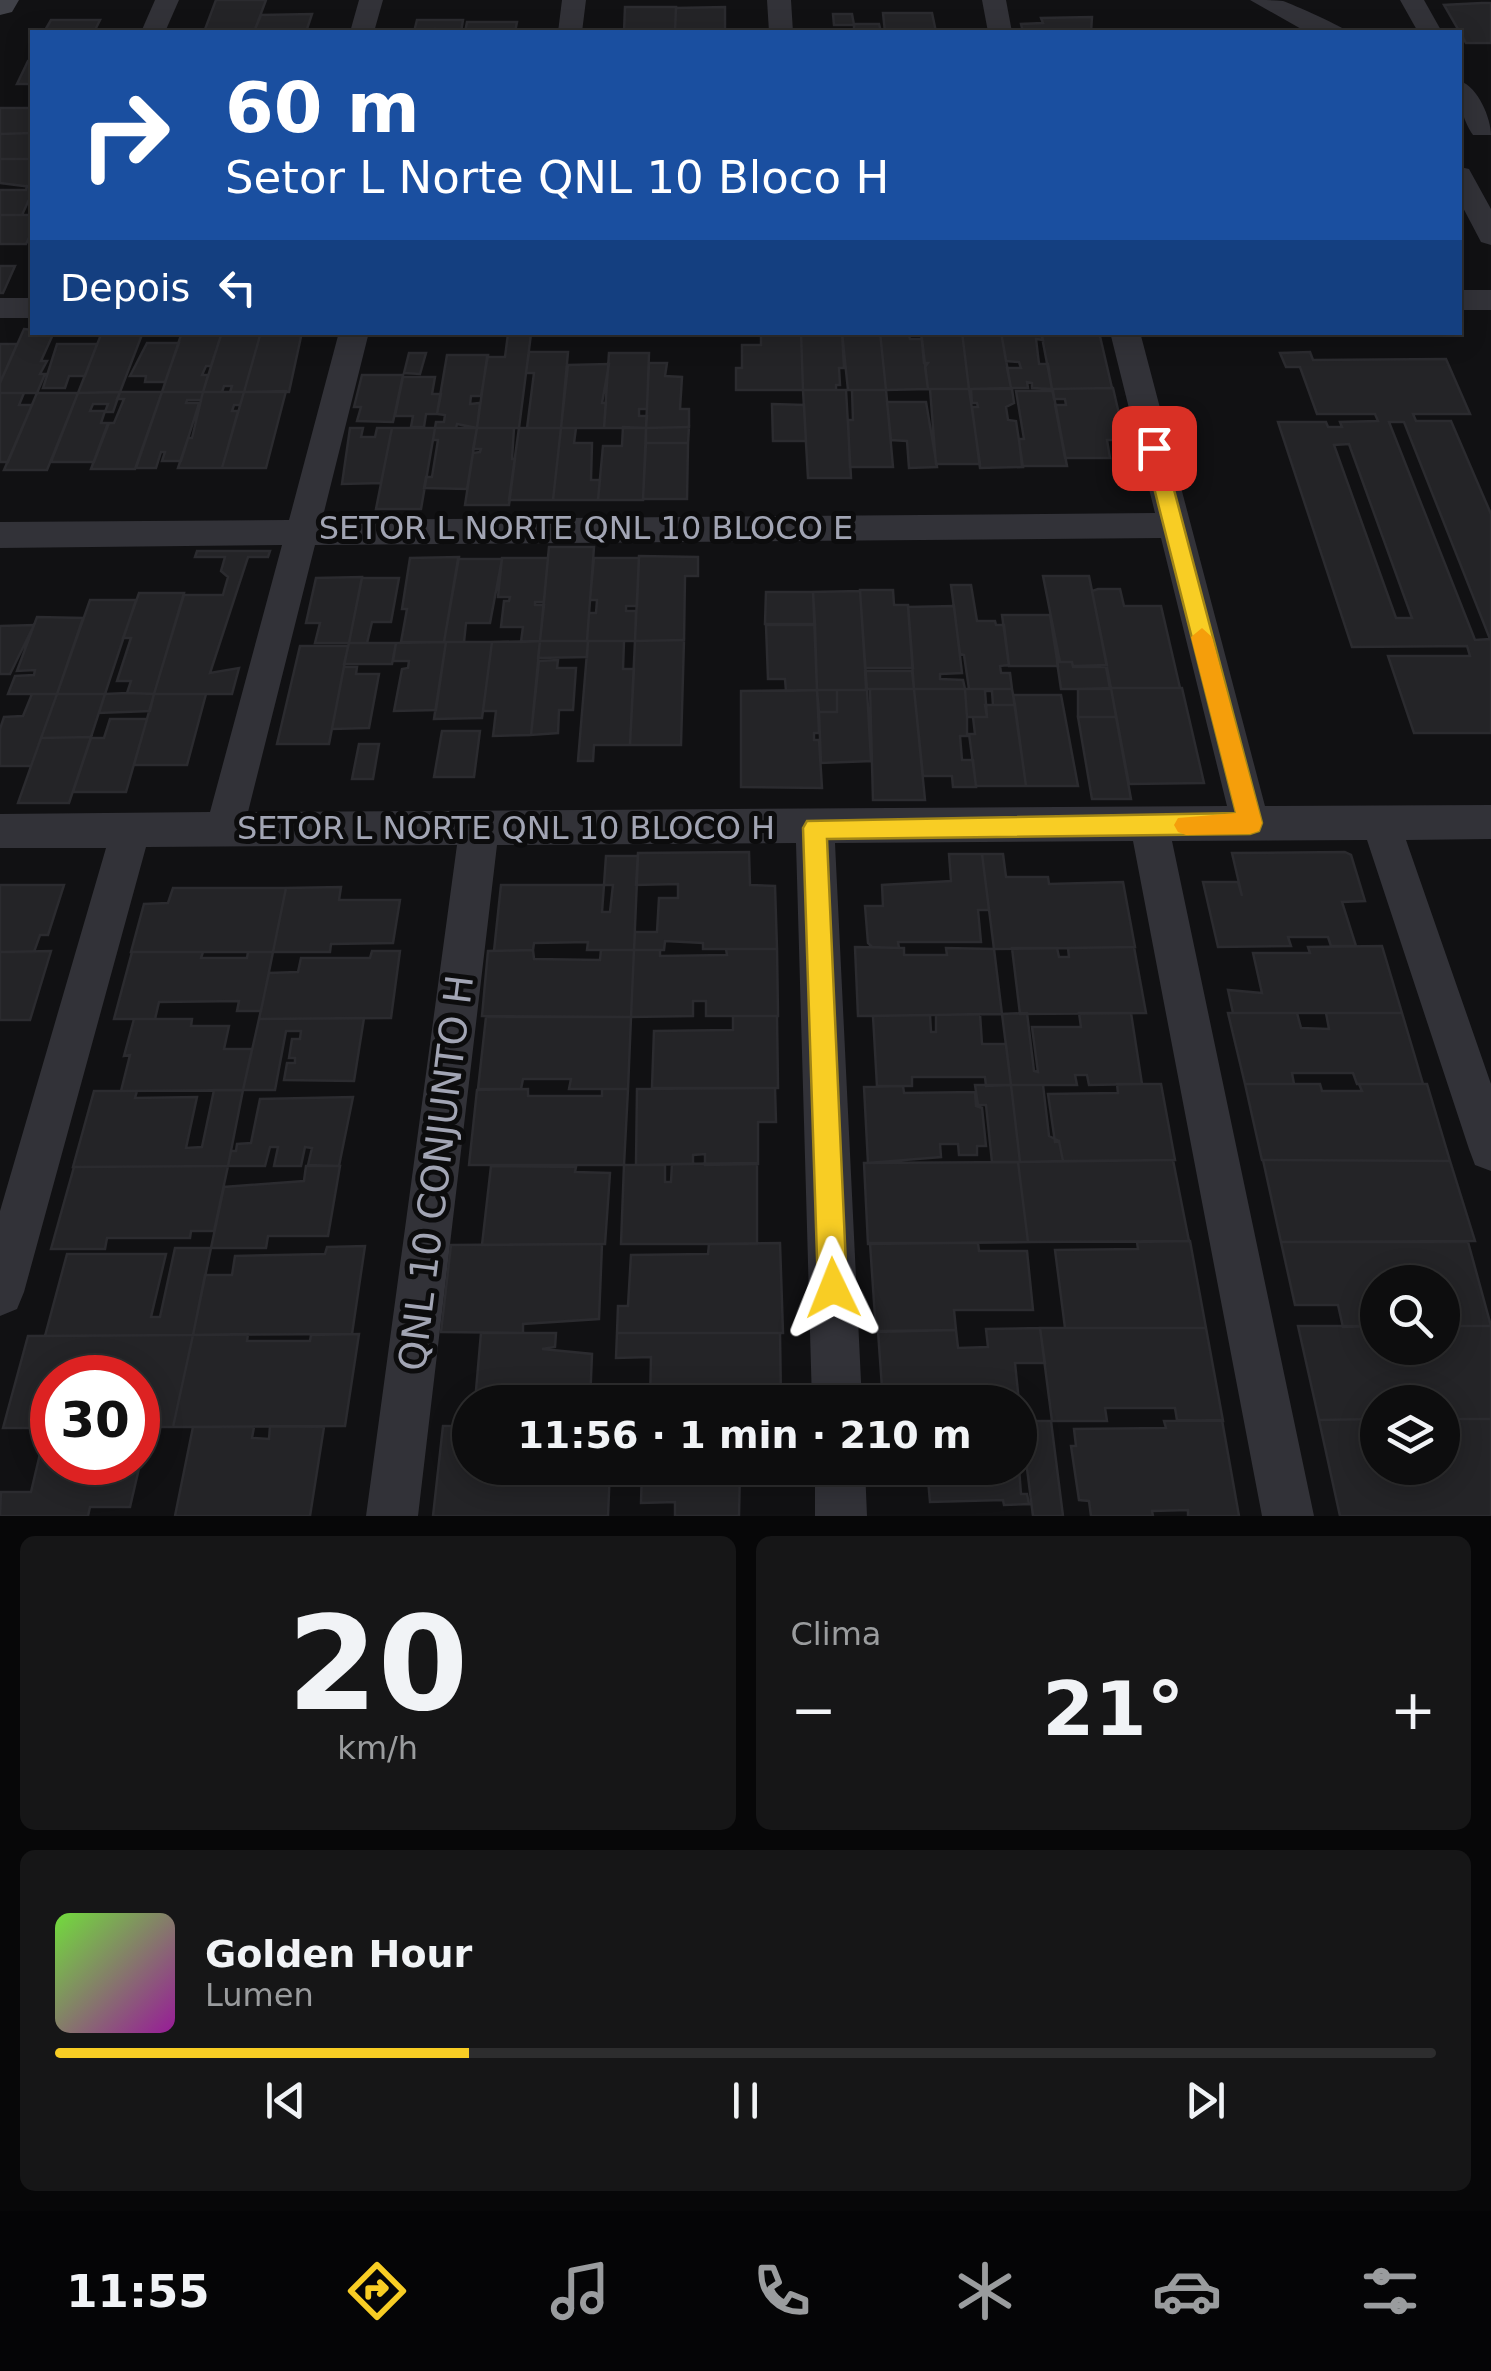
<!DOCTYPE html>
<html lang="pt">
<head>
<meta charset="utf-8">
<style>
	:root { --surface:#0d0d0e; --page:#161617; --text:#f1f3f6; --muted:#9a9c9e; --line:#2d2d2e; --accent:#f8cd24 }
	body { margin:0; font-family:"DejaVu Sans",sans-serif; background:var(--page); color:var(--text); height:100vh; display:flex; flex-direction:column; font-size:38px; white-space:nowrap }
	* { box-sizing:border-box; margin:0 }
	p { font-size:32px; color:var(--muted) }
	.icon { flex:none; width:55px; height:55px; fill:none; stroke:currentColor; stroke-width:2; stroke-linecap:round; stroke-linejoin:round }
	.map { position:relative; height:1516px; overflow:hidden }
	.panel { display:flex; flex-direction:column; gap:20px; padding:20px; background:#070708; flex:1 }
	.panel>* { flex:none }
	.banner { position:absolute; left:30px; top:30px; width:1432px; height:305px; border-radius:0px; box-shadow:0 5px 25px #0003,0 0 0 2px var(--line); background:#1a4fa0; color:#fff; overflow:hidden }
	.buttons { position:absolute; left:1360px; top:1265px; display:grid; gap:20px }
	.buttons a { display:grid; place-items:center; width:100px; height:100px; border-radius:50%; background:var(--surface); box-shadow:0 5px 25px #0003,0 0 0 2px var(--line); font-size:50px }
	.speed { position:absolute; left:30px; top:1355px; display:flex; gap:20px; font-size:50px; font-weight:700; text-align:center }
	.speed>* { display:grid; place-content:center; width:130px; height:130px; border-radius:50%; background:var(--surface); box-shadow:0 5px 25px #0003,0 0 0 2px var(--line); line-height:1 }
	.speed .limit { border:15px solid #d22; background:#fff; color:#111 }
	.pin { position:absolute; display:grid; place-items:center; width:85px; height:85px; color:#fff; margin:-42px; border-radius:20px; box-shadow:0 5px 15px #0006 }
	.me { position:absolute; width:110px; margin:-55px; rotate:358deg; stroke-linejoin:round; filter:drop-shadow(0 0 8px #0008) }
	.turn { display:flex; align-items:center; gap:35px; height:210px; padding:0 30px; font-size:45px }
	.turn .icon { width:130px; height:130px; stroke-width:2.5 }
	.turn b { display:block; font-size:70px; line-height:85px }
	.then { display:flex; align-items:center; height:95px; padding:0 30px; background:#0003; gap:20px; font-size:38px }
	.big { font-size:75px; font-weight:700; line-height:1.1 }
	.panel .widget { flex:1; display:flex; flex-direction:column; justify-content:center; gap:15px; min-width:0; padding:0 35px; border-radius:15px; background:var(--page) }
	.panel .dial { align-items:center; gap:0 }
	.dial b { font-size:130px; line-height:1 }
	.song { display:flex; align-items:center; gap:30px }
	.cover { width:120px; height:120px; border-radius:15px; background:linear-gradient(135deg,hsl(100 70% 55%),hsl(300 70% 35%)) }
	.played { height:10px; border-radius:5px; background:linear-gradient(90deg,var(--accent) 30%,var(--line) 30%) }
	.keys { display:flex; justify-content:space-around; direction:ltr }
	.heat { display:flex; justify-content:space-between; align-items:center; font-size:55px; direction:ltr }
	.panel .tiles { flex:1; display:grid; gap:20px; grid-template-columns:1fr 1fr }
	.widget:last-child { grid-column:span 2 }
	.trip { position:absolute; left:452px; top:1385px; width:585px; height:100px; border-radius:50px; background:var(--surface); box-shadow:0 5px 25px #0003,0 0 0 2px var(--line); font-weight:700; line-height:100px; text-align:center }
	.dock { display:flex; height:160px; justify-content:space-around; align-items:center; background:#050506; color:var(--muted) }
	.dock .icon { width:70px; height:70px }
	.dock .selected { color:var(--accent) }
	.dock b { font-size:45px; color:var(--text) }
	.map>svg:first-child { display:block }
	.building { fill:#242427; stroke:#2b2b2f; stroke-width:2.5; fill-rule:evenodd }
	.lines { fill:none; stroke-linecap:round; stroke-linejoin:round }
	.street { fill:#323238; fill-rule:evenodd }
	.secondary { fill:#404148; fill-rule:evenodd }
	.route { fill:#f8cd24; stroke:#a18517; stroke-width:2.5 }
	.slow { fill:#f59e0b }
	.labels { text-anchor:middle; stroke-width:10; stroke-linejoin:round; paint-order:stroke }
	.street-label { font-size:32px; fill:#a2a5b4; stroke:#0c0c0d }
	.near-street-label { font-size:38px; fill:#a2a5b4; stroke:#0c0c0d }
</style>
</head>
<body>
<div class="map">
<svg width="1491" height="1516" viewBox="0 0 1491 1516">
	<rect width="100%" height="100%" fill="#111113"/>
	<!-- building -->
	<path class="building" d="M216,0H266L254,32H204Z
		M1482,3H1491V43H1466L1444,5Z
		M625,7H676L675,32H624Z
		M725,7V32H675L676,8Z
		M883,13H932L936,32H885Z
		M312,14L306,32H254L261,15Z
		M833,14H852L854,25H834Z
		M1092,17L1091,32H1023L1021,24L1043,23L1041,18Z
		M51,20H100L94,32H44Z
		M417,20H463L461,32H433L434,29L414,32Z
		M467,22H517L515,32H465Z
		M854,24H879L881,32H854Z
		M28,61H32V84H17Z
		M0,108H32V133L0,134Z
		M32,133V159H0V134Z
		M0,159H32V187L0,183Z
		M27,186L32,187V193L22,215H0V190H26Z
		M0,215H32V231L26,244H0Z
		M0,266H15L3,293H0Z
		M24,329L54,332L41,361H47L40,374H45L37,393H0V383Z
		M102,332H143L120,392L78,393Z
		M182,332H222L211,366H206L202,375H208L203,392H162Z
		M222,332H261L244,392H230L232,386H224L222,392H203Z
		M261,332H302L289,392H244Z
		M761,332H801L803,390H736V368H742V345H761Z
		M801,332H842L844,368H839L840,385H836V390H803Z
		M842,332H880L886,390H848Z
		M880,332H908L910,339H922L928,389L886,390Z
		M921,332H962L969,389H928L925,367L928,363H924Z
		M962,332H1001L1011,388L969,389Z
		M1001,332H1041L1043,340L1036,339L1039,364H1048L1052,389L1032,388V383L1027,382L1028,388H1011L1007,368H1021L1019,362L1006,361Z
		M1041,332H1099L1112,388L1052,389Z
		M508,334H531L519,428H477L487,357H505Z
		M147,343H179L165,382H145L146,376H130Z
		M0,344H17L0,383Z
		M57,344H97L85,376H69L65,388H43Z
		M529,352H568L561,428H527L534,373H526Z
		M1310,352L1313,360L1446,359L1470,414H1413L1416,421H1451L1491,514V733H1414L1388,656H1470L1467,646L1352,647L1278,422H1326L1328,427H1342L1340,422L1378,421L1375,414H1317L1300,367H1286L1280,353ZM1389,422H1404L1490,639L1475,640ZM1349,444L1412,618H1396L1334,445Z
		M409,353H426L420,374L404,373Z
		M609,353H649L647,409H639V416H647L646,428H604Z
		M447,355H488L481,396H471L470,404L480,403L477,428L457,424L456,428H435L436,422H444L445,415L437,414Z
		M649,363H667L665,376L682,377L680,409H689V427L646,428Z
		M609,364L602,403H606L604,428H561L568,365Z
		M362,375H403L393,422L357,421L361,407H354Z
		M403,377H435L432,394H441L437,414H426L424,427H411L413,416H395Z
		M1113,388L1125,440H1107L1110,458H1065L1055,405H1066L1065,399H1054L1052,389Z
		M930,389H969L980,464H936Z
		M971,389H1012L1014,403L1006,407L1008,420L1016,421L1023,467L980,468L972,407H978L977,403H972Z
		M803,390H846L851,478H808Z
		M852,390H886L893,467H850L848,420H853Z
		M286,391L266,468H222L244,392Z
		M1016,391H1053L1067,466H1022L1019,439H1024Z
		M120,392H162L135,469H91L108,423H114L124,399H117Z
		M120,392L113,412H105L108,404H93L90,411H105L101,423H109L94,462H51L78,393Z
		M162,392H203L201,400H187L186,403H199L181,461H162L165,452H161L156,468H136Z
		M203,392H244L240,405H234L232,411H238L222,468H178L188,438H192Z
		M0,393H24L19,405H32L8,462H0Z
		M37,393H78L47,470H4Z
		M887,402H926L937,467L909,468L907,441L891,440Z
		M772,404L804,405L806,441H773Z
		M623,427L646,428L643,500H598L603,446H622Z
		M689,427L688,443H646V428Z
		M350,428H363L361,437H375L377,428H392L381,483L342,484Z
		M392,428H435L421,509H376Z
		M435,428H477L467,489L424,488L426,477H432L438,440H433Z
		M477,428H514L512,459H515L509,505H465L473,453L480,452L481,449H473Z
		M519,428H561L553,500H509Z
		M561,428H576L574,443H592L591,480H600L598,500H553Z
		M646,443H688L687,499H643Z
		M549,547H594L587,641H540Z
		M197,551H270L268,557H248L210,673L239,668L232,694H154L184,595H223L224,591L228,577L221,571L225,557H195Z
		M639,556L698,557V576H685L684,640L635,641Z
		M459,557L444,642H401L407,609H402L410,558Z
		M502,558H548L544,602H535V605H544L540,641L521,642L523,627H501L504,601H509L510,597H498Z
		M594,558H639L637,606H626V611H636L635,641H587L589,613H596L597,600H590Z
		M502,559L490,623H466L464,642H444L458,559Z
		M1043,576H1089L1107,665L1073,666L1072,662H1060Z
		M362,577L349,643H315L320,623H306L316,578Z
		M362,578H399L391,622H372L367,643H349Z
		M951,585H971L977,621H995L996,625H1004L1009,665L1000,666L1001,673H1010L1012,689H969L964,655L960,654Z
		M1098,589H1120L1124,606H1161L1180,688H1111L1092,591Z
		M860,590H893L894,605H908L913,668H865Z
		M860,591L867,690H817L813,592Z
		M766,592H813L815,624H765Z
		M139,593H184L154,694L127,693L131,681H117L131,638H123Z
		M90,600H136L105,694H57Z
		M954,606L962,673L940,674V679L963,680L965,689H914L908,607Z
		M1002,615H1050L1058,666H1009Z
		M37,617L83,618L57,694H8L15,676L34,675L35,670L17,671Z
		M34,625L10,674H0V626Z
		M766,625H815L817,690L786,691L785,679H768Z
		M684,640L681,745H630L635,641Z
		M540,641L531,735L493,736L496,711H483L492,642Z
		M540,641H588L587,657L538,658Z
		M588,641H624L623,669H634L630,745H594L593,761H578Z
		M446,642L436,710L394,711L402,669L408,668L409,661H393L396,643Z
		M446,642H492L482,718L434,719Z
		M349,643H396L392,664H344Z
		M300,646H348L329,744H277Z
		M558,660L557,668H576L573,710H559L558,733L531,735L539,661Z
		M1057,662H1072L1073,667H1106L1110,689H1061Z
		M344,667H357L356,674H379L369,728L332,729Z
		M865,671H912L914,689H866Z
		M1111,688L1116,717H1078V689Z
		M1111,688H1182L1204,783L1129,784Z
		M870,689H914L925,800H873Z
		M914,689H965L967,717V736H960L962,760H973L976,787H953L952,776H923Z
		M965,689H1012L1015,705H993L992,691H985L987,717H967Z
		M817,690L819,733H814V740H819L822,788L741,787V691Z
		M817,690H837V712H819Z
		M837,690H867L871,761L821,763L819,712H837Z
		M32,694H57L31,766H0V729L4,717L23,716Z
		M57,694H105L91,737L41,738Z
		M105,694L127,693L154,694L150,711L99,713Z
		M154,694H206L187,765H134Z
		M1013,695H1061L1078,786H1026Z
		M985,705H1015L1026,786H976L969,734H975L973,717H987Z
		M1078,717H1116L1131,799H1092Z
		M110,719H147L126,792H73L91,738H104Z
		M442,731H480L474,777H434Z
		M91,737L69,803H18L41,738Z
		M359,744H379L373,779H352Z
		M749,852L750,885L775,886L777,949H703V943L665,941L664,950H634L635,932H657L659,898H678V884L636,885L638,853Z
		M1345,852L1351,855L1365,901L1342,902L1356,946H1331L1328,937H1288L1291,946L1218,947L1203,882H1238L1242,896L1232,853Z
		M949,854H982L989,910H978L981,942H898L899,948L872,947L868,943L865,906H883L882,885L951,881Z
		M982,854H1003L1006,877H1048L1049,884L1123,882L1135,947L994,949Z
		M606,856H638L634,950H587L588,942L534,943L533,950L494,951L501,885H604ZM604,885H613L610,912H602Z
		M0,885H64L48,935H40L34,952H0Z
		M341,887L339,900H400L393,943L331,944L330,952H273L286,888Z
		M173,888H286L273,952H131L144,904L168,903Z
		M1382,946L1402,1013H1233L1228,990L1262,993L1253,953H1310L1308,947Z
		M855,947L904,948V955H947L946,948L994,949L1002,1014L858,1016Z
		M1134,947L1146,1013L1020,1014L1012,948H1057L1059,957H1069L1068,948Z
		M726,949H777L778,1016H706V1001H693V1016L631,1017L634,950H660V956L727,955Z
		M533,950L534,959L600,960L601,950H634L631,1017L482,1016L488,951Z
		M51,951L30,1020H0V952Z
		M372,951H400L391,1018L259,1019L269,973L298,972L301,958H370Z
		M132,952H203L201,958H247L248,952H273L261,1011H237L239,1001L159,1002L155,1019H114Z
		M1027,1013L1034,1071L1038,1072L1032,1027H1081L1079,1013H1131L1142,1084L1089,1085L1087,1075H1075L1077,1085H1011L1002,1014Z
		M1228,1013H1297L1301,1028L1329,1029L1326,1013H1402L1423,1084H1357L1353,1073H1292L1294,1084H1245Z
		M980,1014L982,1044H1006L1011,1085L986,1086L985,1077H912V1086H877L873,1016L930,1015L931,1032H936V1015Z
		M733,1016H777L778,1088H652L654,1031L733,1030Z
		M486,1017H631L628,1089H569L571,1079H523L521,1089H478Z
		M364,1018L354,1081L284,1080L287,1063H295V1058H289L292,1039H300L301,1031H286L275,1090H243L259,1019Z
		M134,1019H192L191,1026H229L224,1049H252L243,1090L121,1091L130,1055L124,1056Z
		M1117,1084H1161L1175,1160L1063,1161L1059,1141L1055,1142L1048,1094L1118,1093Z
		M1245,1084H1320L1322,1091H1362L1359,1084H1427L1450,1161L1262,1160Z
		M975,1085H1011L1020,1162H992L986,1105H978Z
		M1011,1085H1043L1049,1136L1059,1141L1063,1161L1020,1162Z
		M903,1086L904,1093L975,1092L976,1106L982,1108L986,1146H977V1155H959L958,1144H940L941,1157L868,1163L864,1087Z
		M775,1088L776,1122H758V1164L705,1165V1154L693,1155V1164L636,1165L637,1089Z
		M528,1089V1096H602V1089H628L624,1165H469L477,1090Z
		M214,1090H243L228,1166L73,1167L94,1091H137L135,1098L197,1097L186,1148L202,1147Z
		M353,1097L339,1166L308,1165L312,1148L305,1147L301,1166H274L278,1147H270L265,1166H228L231,1151H236L237,1144L251,1143L260,1099Z
		M1173,1160L1189,1241L1028,1242L1018,1162Z
		M1263,1160L1450,1161L1475,1241L1281,1242Z
		M1018,1162L1028,1242L868,1244L864,1163Z
		M757,1163V1244H621L624,1165H665V1182H671L672,1164Z
		M228,1166L214,1231H191L190,1238H107L105,1249H51L74,1167Z
		M306,1166H340L328,1236H268L266,1248H211L224,1187L304,1181Z
		M491,1166L576,1167L575,1172L610,1173L605,1244L482,1245Z
		M1190,1241L1206,1328H1065L1055,1250L1138,1249L1137,1242Z
		M1281,1242H1468L1491,1326H1442V1282H1378V1326L1343,1327L1338,1305H1295Z
		M780,1243L783,1333H617L618,1306H628L631,1255L708,1254L709,1244Z
		M870,1243H978L979,1251H1027L1033,1310H954L956,1330L876,1332Z
		M602,1244L599,1319L523,1324V1333L441,1332L451,1245Z
		M365,1246L352,1334L193,1335L205,1275H232L235,1256L325,1254L327,1247Z
		M175,1248H211L193,1335L45,1336L67,1254H166L151,1317H160Z
		M1298,1326H1378V1348H1442V1326H1491V1419H1442V1402H1378L1374,1408L1376,1419L1319,1420Z
		M1040,1328H1206L1223,1421L1177,1420L1175,1408H1105L1107,1421H1052Z
		M1040,1328L1045,1363H1015L1019,1402H883L878,1331L956,1330L958,1348L988,1347L986,1329Z
		M481,1333H556L555,1347L542,1349L592,1354L590,1402H475Z
		M617,1333H780L781,1402H650L651,1357L616,1358Z
		M248,1334L247,1341H310L311,1335L359,1334L345,1426L173,1427L193,1335Z
		M193,1335L173,1427H141L146,1407H138V1378H52V1428H3L28,1336Z
		M1376,1419L1378,1468H1442V1419H1491V1516H1340L1319,1420Z
		M1222,1420L1239,1516H1188V1510L1152,1511L1153,1516H1091L1089,1501L1079,1500L1071,1446H1076L1074,1429L1166,1428L1164,1421Z
		M1021,1421H1051L1063,1516H1033Z
		M270,1426L324,1427L310,1516H175L193,1427H254L252,1438L269,1439Z
		M443,1426H470V1468H610L608,1516H433Z
		M138,1438H146L130,1507H90L88,1516H0L1,1492H31L40,1454L48,1453L52,1439V1462H138Z
		M642,1468H740L739,1516H675V1502L641,1503Z
		M927,1468H1019L1021,1494H1027L1029,1504L1004,1505L1003,1500L930,1502Z"/>
	<g class="lines">
		<!-- street -->
		<path class="street" d="M155,0H179L165,32H141Z
			M359,0H383L374,32H350Z
			M562,0H586L582,32H558Z
			M767,0H791L793,32H769Z
			M982,0H1006L1012,32H988Z
			M1250,0C1260,0 1273,0 1283,1C1292,4 1344,27 1348,32L1303,30Z
			M1400,0H1424L1442,32H1418Z
			M1460,81C1478,87 1491,118 1491,135H1473C1461,117 1460,103 1460,81Z
			M1460,167L1469,169L1491,209V245L1481,242L1460,202Z
			M1460,290H1491V310H1460Z
			M0,298H32V318H0Z
			M339,332H369L322,520L1155,513L1110,332H1140L1265,806L1491,805V839L1406,840L1491,1084V1171L1475,1165L1469,1149L1367,840L1172,841L1314,1516H1262L1133,841L835,843L862,1402H812L796,843L497,845L418,1516H366L457,845L146,847L24,1292L17,1309L0,1316V1211L106,848H0V814L210,812L282,545L0,548V522L289,520ZM1161,538L1227,806L248,812L315,545Z
			M815,1468H865L867,1516H815Z"/>
		<!-- secondary -->
		<path class="secondary" d="M0,0H19L12,12L0,15Z"/>
	</g>
	<!-- route -->
	<path class="route" d="M1154,441L1163,448L1262,823L1259,831L1250,834L827,839L847,1288L843,1298L833,1302L823,1298L818,1288L803,828L807,821L1236,813L1144,448Z"/>
	<!-- slow -->
	<path class="slow" d="M1202,628L1212,637L1262,823L1259,831L1250,834L1186,835L1178,832L1174,825L1178,818L1236,813L1191,637Z"/>
	<g class="labels">
		<!-- street labels -->
		<g class="street-label">
			<text x="586" y="539">SETOR L NORTE QNL 10 BLOCO E</text>
			<text x="506" y="839">SETOR L NORTE QNL 10 BLOCO H</text>
		</g>
		<!-- near-street labels -->
		<g class="near-street-label">
			<text transform="translate(436 1173) rotate(-83)" y="13">QNL 10 CONJUNTO H</text>
		</g>
	</g>
</svg>
<div class="buttons">
<a><svg class="icon" aria-label="search" viewBox="0 0 24 24"><circle cx="10" cy="10" r="6"/><path d="M15 15l6 6"/></svg></a>
<a><svg class="icon" aria-label="layers" viewBox="0 0 24 24"><path d="M12 4l9 5-9 5-9-5zM3 14l9 5 9-5"/></svg></a>
</div>
<div class="speed"><div class="limit">30</div></div>
<div class="pin" style="left:1154px;top:448px;background:#d93025"><svg class="icon" aria-label="arrive" viewBox="0 0 24 24"><path d="M6 21V4h12l-3 4 3 4H6"/></svg></div>
<svg class="me" style="left:833px;top:1288px" viewBox="-20 -20 40 40"><path d="M0-17L14 15 0 8-14 15z" fill="#f8cd24" stroke="#fff" stroke-width="4"/></svg>
<div class="trip">11:56 · 1 min · 210 m</div>
<div class="banner">
<div class="turn"><svg class="icon" aria-label="right" viewBox="0 0 24 24"><path d="M7 20v-9h11M14 6l5 5-5 5"/></svg><div><b>60 m</b>Setor L Norte QNL 10 Bloco H</div></div>
<div class="then">Depois<svg class="icon" aria-label="left" viewBox="0 0 24 24"><path d="M17 20v-9H6M10 6l-5 5 5 5"/></svg></div>
</div>
</div>
<section class="panel">
<div class="tiles">
<div class="widget dial"><b>20</b><p>km/h</p></div>
<div class="widget"><p>Clima</p>
<div class="heat"><a>−</a><b class="big">21°</b><a>+</a></div>
</div>
<div class="widget">
<div class="song"><i class="cover"></i><div><b>Golden Hour</b><p>Lumen</p></div></div>
<div class="played"></div>
<div class="keys"><svg class="icon" aria-label="previous" viewBox="0 0 24 24"><path d="M18 5L8 12l10 7zM5 5v14"/></svg><svg class="icon" aria-label="pause" viewBox="0 0 24 24"><path d="M8 5v14M16 5v14"/></svg><svg class="icon" aria-label="next" viewBox="0 0 24 24"><path d="M6 5l10 7-10 7zM19 5v14"/></svg></div>
</div>
</div>
</section>
<nav class="dock">
<b>11:55</b>
<svg class="icon selected" aria-label="directions" viewBox="0 0 24 24"><path d="M12 3l9 9-9 9-9-9zM9 14v-3h6M13 9l2 2-2 2"/></svg>
<svg class="icon" aria-label="music" viewBox="0 0 24 24"><path d="M9 18V5l10-2v13"/><circle cx="6" cy="18" r="3"/><circle cx="16" cy="16" r="3"/></svg>
<svg class="icon" aria-label="phone" viewBox="0 0 24 24"><path d="M5 4h4l2 5-3 2q2 4 5 5l2-3 5 2v4C11 20 4 13 5 4z"/></svg>
<svg class="icon" aria-label="climate" viewBox="0 0 24 24"><path d="M12 3v18M4 7l16 10M4 17L20 7"/></svg>
<svg class="icon" aria-label="car" viewBox="0 0 24 24"><path d="M5 17H2v-5l4-1 3-4h7l3 4 3 1v5h-3M9 17h6M6 11h13"/><circle cx="7" cy="17" r="2"/><circle cx="17" cy="17" r="2"/></svg>
<svg class="icon" aria-label="filters" viewBox="0 0 24 24"><path d="M4 7h16M4 17h16"/><circle cx="9" cy="7" r="2"/><circle cx="15" cy="17" r="2"/></svg>
</nav>
</body>
</html>
